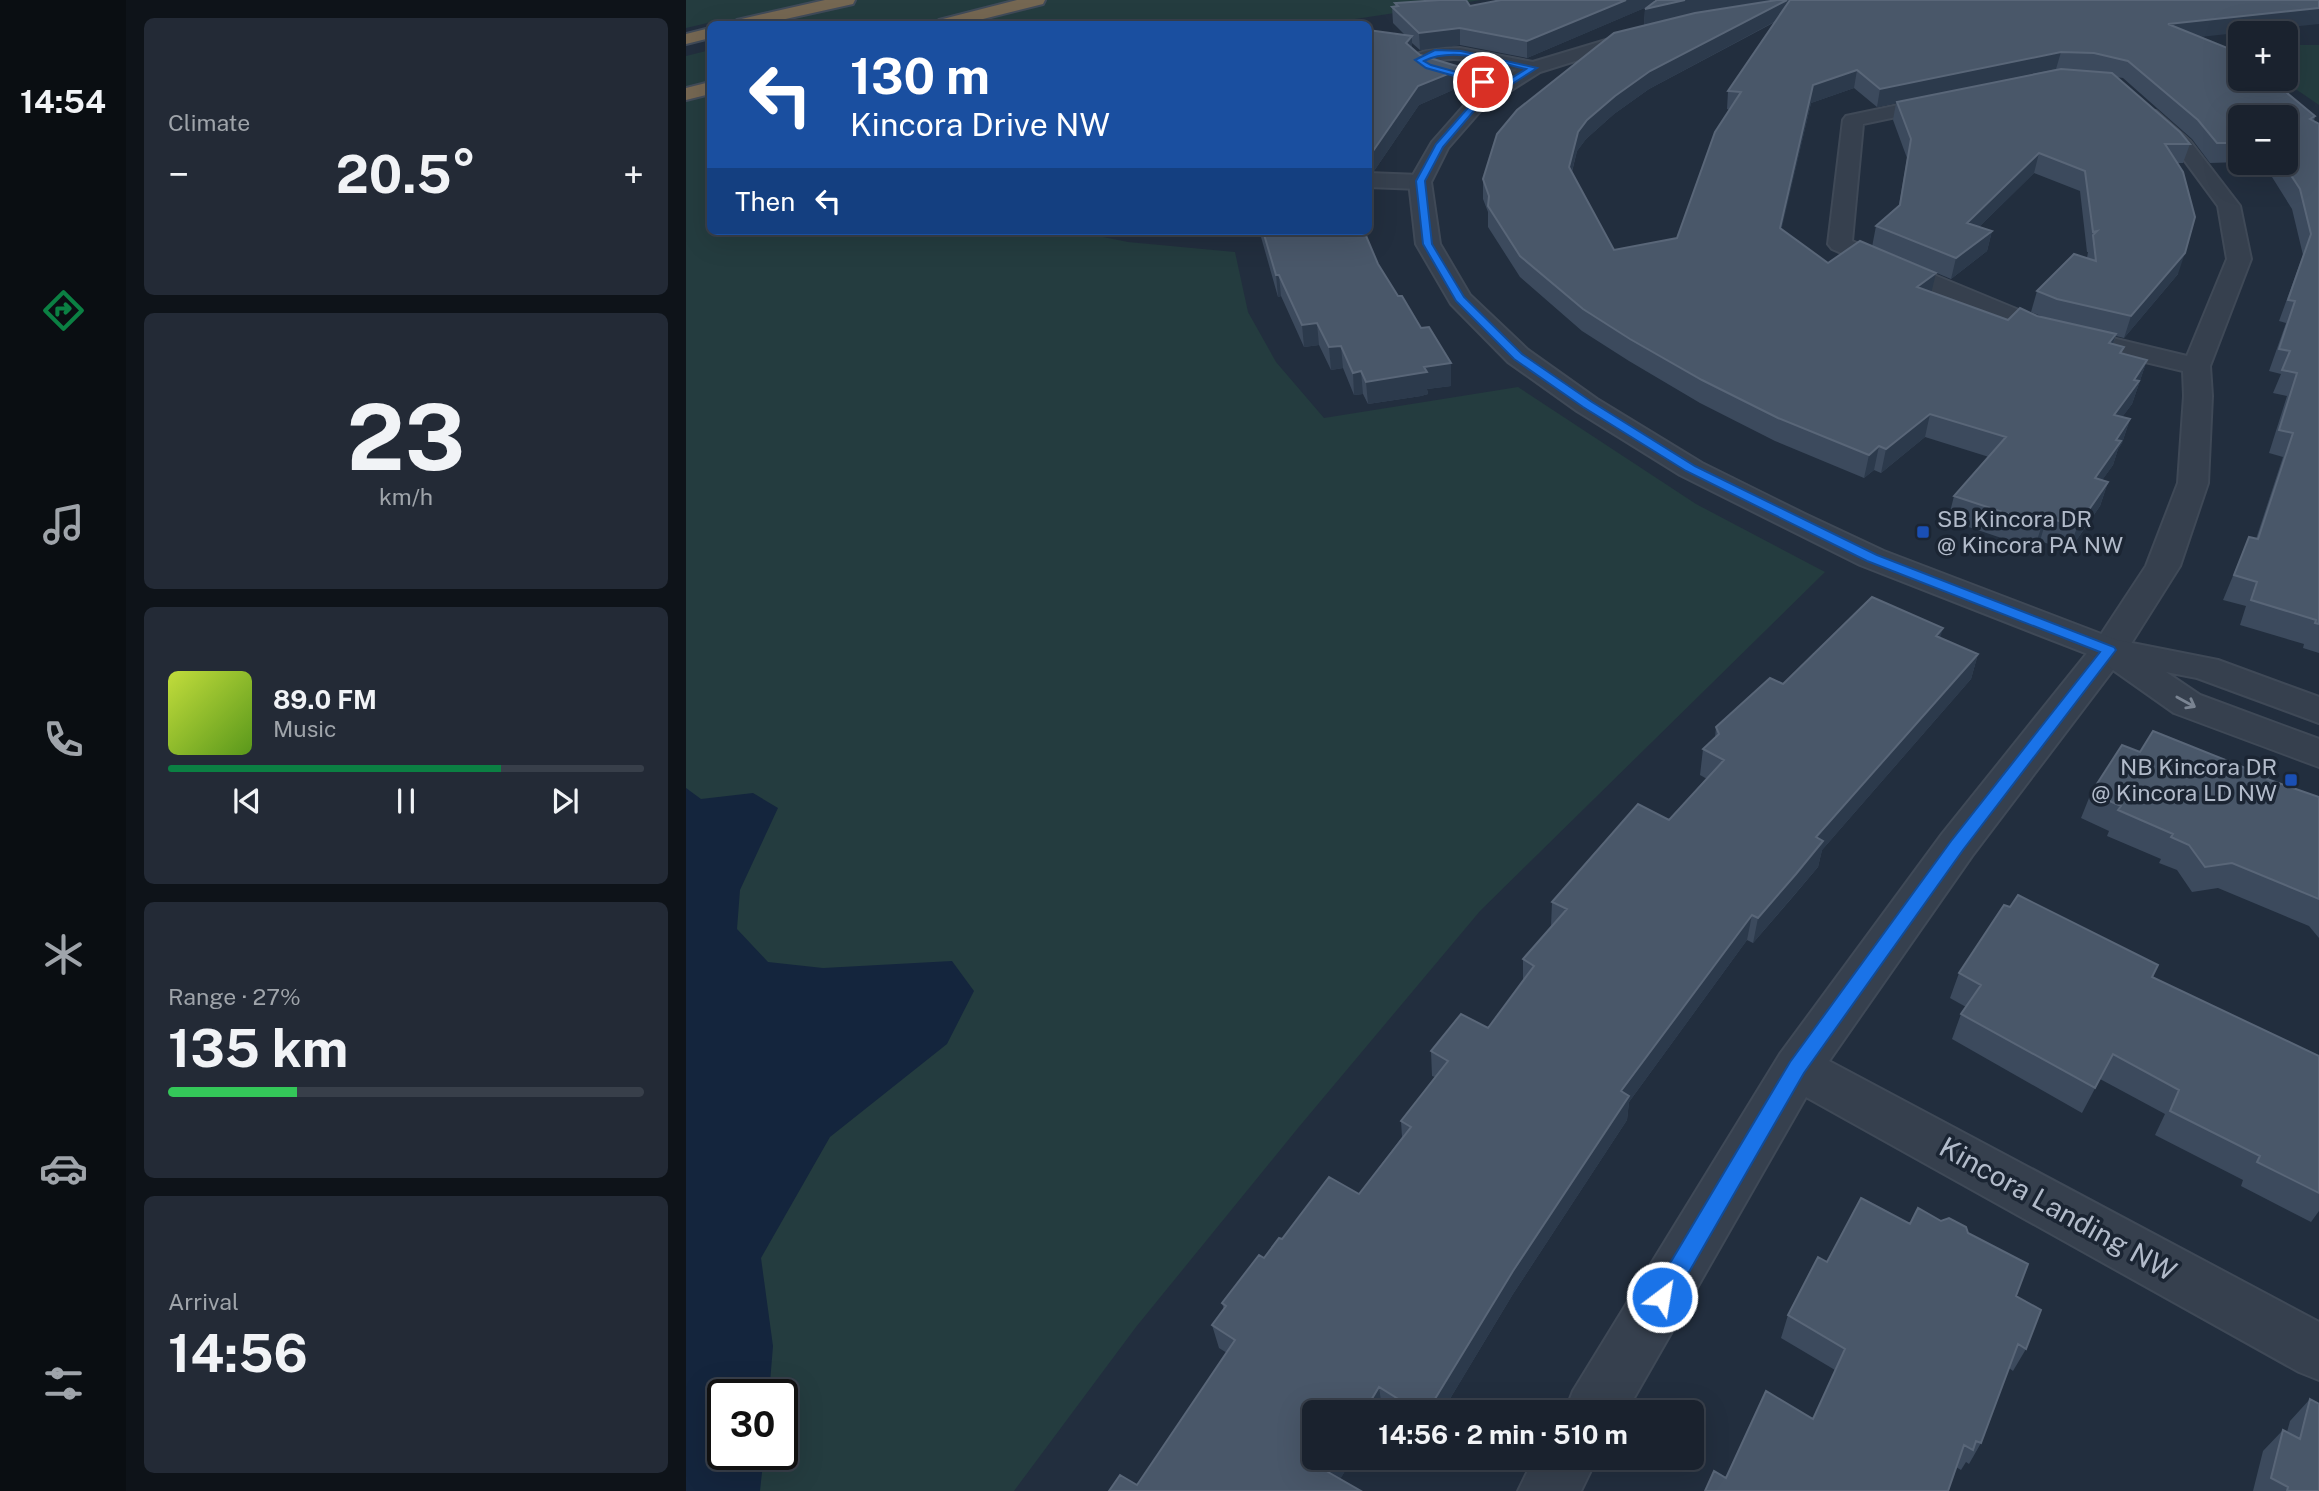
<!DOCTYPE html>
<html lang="en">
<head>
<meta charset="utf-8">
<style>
	:root { --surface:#1a222e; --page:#232a36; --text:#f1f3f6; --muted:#9fa4aa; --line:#383f4a; --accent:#0b8043 }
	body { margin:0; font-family:"Public Sans",sans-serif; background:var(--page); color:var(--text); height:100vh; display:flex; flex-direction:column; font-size:26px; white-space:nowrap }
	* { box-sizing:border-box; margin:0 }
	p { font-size:23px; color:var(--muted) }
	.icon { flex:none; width:38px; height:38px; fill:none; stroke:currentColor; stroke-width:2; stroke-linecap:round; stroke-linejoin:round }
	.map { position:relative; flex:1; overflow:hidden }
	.side { display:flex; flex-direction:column; gap:18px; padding:18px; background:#0e1319; width:560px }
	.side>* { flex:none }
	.guide { position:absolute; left:21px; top:21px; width:665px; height:214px; border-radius:10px; box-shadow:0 7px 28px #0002,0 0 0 2px var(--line); background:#1a4fa0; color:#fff; overflow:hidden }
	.fabs { position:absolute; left:1542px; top:21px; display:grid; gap:14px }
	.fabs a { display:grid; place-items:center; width:70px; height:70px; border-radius:10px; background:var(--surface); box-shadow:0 7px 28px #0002,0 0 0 2px var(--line); font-size:35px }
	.speed { position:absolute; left:21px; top:1379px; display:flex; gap:14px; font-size:35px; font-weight:700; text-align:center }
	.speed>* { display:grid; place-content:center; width:91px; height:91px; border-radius:50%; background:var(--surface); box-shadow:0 7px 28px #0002,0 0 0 2px var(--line); line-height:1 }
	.speed .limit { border:4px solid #111; border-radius:10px; background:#fff; color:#111 }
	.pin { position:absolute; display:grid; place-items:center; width:60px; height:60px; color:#fff; margin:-30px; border:4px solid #fff; border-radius:50%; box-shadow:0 2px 7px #0007 }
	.me { position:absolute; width:77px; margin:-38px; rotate:31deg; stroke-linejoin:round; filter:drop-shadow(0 0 5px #0008) }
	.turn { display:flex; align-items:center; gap:24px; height:147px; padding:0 28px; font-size:32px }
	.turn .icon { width:91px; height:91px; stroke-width:2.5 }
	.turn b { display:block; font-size:49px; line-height:60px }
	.then { display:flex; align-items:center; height:66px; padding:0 28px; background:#0003; gap:14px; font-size:26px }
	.big { font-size:52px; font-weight:700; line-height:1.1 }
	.side .tile { flex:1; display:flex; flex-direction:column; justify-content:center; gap:10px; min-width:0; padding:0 24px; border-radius:10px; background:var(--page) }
	.side .dial { align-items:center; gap:0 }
	.dial b { font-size:91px; line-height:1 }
	.song { display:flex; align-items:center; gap:21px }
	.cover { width:84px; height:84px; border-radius:10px; background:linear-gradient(135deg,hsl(70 70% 55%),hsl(90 70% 35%)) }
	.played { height:7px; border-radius:4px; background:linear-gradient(90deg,var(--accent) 70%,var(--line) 70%) }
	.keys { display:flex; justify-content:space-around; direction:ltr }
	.heat { display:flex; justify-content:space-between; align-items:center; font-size:38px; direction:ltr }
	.charge { height:10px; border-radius:5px; background:linear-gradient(90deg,#34c759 27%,var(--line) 0) }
	.trip { position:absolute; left:616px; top:1400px; width:402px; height:70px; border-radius:10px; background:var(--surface); box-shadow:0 7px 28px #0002,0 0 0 2px var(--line); font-weight:700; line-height:70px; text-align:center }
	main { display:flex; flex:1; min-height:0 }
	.dock { display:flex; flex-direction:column; width:126px; justify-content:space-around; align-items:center; background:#0a0e12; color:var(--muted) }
	.dock .icon { width:49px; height:49px }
	.dock .current { color:var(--accent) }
	.dock b { font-size:32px; color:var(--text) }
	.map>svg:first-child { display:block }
	.green { fill:#243c3f; fill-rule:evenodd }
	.water { fill:#14253d }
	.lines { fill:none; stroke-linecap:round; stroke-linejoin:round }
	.minor-casing { stroke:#3f4957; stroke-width:4 }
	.tertiary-casing { stroke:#3f4957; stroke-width:4 }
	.motorway-casing { stroke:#414b59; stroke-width:4 }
	.minor { fill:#36404e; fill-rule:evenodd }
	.tertiary { fill:#36404e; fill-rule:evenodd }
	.motorway { fill:#756752; fill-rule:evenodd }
	.wall { fill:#3c4a5d; fill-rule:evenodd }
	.shaded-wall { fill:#2c3a4c }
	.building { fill:#495769; stroke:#596678; stroke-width:2 }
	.oneway { stroke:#7a8492 }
	.route { fill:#1a73e8; stroke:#114b97; stroke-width:2 }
	.transit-dot { fill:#1a4fb4; stroke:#1b2533; stroke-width:2.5 }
	.labels { text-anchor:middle; stroke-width:7; stroke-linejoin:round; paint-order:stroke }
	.poi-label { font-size:23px; fill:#b2bbca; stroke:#1b2533; text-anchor:start }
	.near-street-label { font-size:28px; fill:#b2bbca; stroke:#1b2533 }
</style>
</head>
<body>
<main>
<nav class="dock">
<b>14:54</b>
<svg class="icon current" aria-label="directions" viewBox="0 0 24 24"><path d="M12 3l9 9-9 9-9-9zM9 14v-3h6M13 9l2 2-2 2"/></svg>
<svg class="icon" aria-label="music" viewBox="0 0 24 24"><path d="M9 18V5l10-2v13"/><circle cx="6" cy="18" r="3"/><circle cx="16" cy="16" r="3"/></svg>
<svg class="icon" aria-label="phone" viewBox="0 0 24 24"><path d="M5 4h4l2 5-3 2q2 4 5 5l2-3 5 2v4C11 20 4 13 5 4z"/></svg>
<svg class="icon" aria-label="climate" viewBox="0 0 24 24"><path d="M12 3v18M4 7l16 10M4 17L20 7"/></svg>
<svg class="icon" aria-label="car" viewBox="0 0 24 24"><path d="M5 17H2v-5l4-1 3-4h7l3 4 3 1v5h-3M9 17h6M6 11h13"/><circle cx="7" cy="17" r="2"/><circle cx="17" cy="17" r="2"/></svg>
<svg class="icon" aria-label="filters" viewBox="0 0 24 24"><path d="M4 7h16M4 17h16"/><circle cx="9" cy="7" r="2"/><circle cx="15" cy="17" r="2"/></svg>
</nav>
<section class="side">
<div class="tile"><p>Climate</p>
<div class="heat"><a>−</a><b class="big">20.5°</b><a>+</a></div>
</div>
<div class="tile dial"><b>23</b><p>km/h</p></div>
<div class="tile">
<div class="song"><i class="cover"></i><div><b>89.0 FM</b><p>Music</p></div></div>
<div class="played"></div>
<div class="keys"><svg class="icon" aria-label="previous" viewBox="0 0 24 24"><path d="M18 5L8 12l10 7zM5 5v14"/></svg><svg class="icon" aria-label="pause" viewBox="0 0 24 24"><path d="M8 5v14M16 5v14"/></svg><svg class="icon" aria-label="next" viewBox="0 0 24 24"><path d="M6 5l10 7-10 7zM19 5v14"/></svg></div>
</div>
<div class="tile"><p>Range · 27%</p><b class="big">135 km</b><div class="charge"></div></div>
<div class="tile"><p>Arrival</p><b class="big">14:56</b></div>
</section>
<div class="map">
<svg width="1633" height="1491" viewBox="0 0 1633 1491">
	<rect width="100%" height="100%" fill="#222e3e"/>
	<!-- green -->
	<path class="green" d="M0,0H795L636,24H39L30,21L0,28Z
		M1600,45H1633V105L1595,79H1600Z
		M24,50V231H387L442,242L549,252L562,312L590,362L638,418L832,387L1010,504L1139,572L794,911L612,1128L450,1327L328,1491H0V56ZM37,1395H96V1454H37Z"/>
	<!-- water -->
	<path class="water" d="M0,788L15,799L67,793L92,808L54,890L51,929L82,962L137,968L266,961L288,991L261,1044L144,1137L75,1258L87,1346L83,1395H37V1454H78L74,1491H0Z"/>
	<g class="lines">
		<defs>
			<path id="minor" d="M774,48L847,62L856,68L847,74C814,66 780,54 747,61L821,83L824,87L814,93L736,71L723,60C734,48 758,48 774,48Z
				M1260,95L1267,97L1270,101L1267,105L1177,124L1166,241L1364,323L1501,356L1541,259L1532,206L1490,149L1456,119L1453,115L1456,111H1470L1504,141L1554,206L1565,259L1524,366L1526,396L1522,483L1494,566L1436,658L1286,856L1143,1061L1633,1322V1380L1613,1372L1120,1097L940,1412H879L887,1391L1094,1054L1256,834L1410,642L1460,566L1492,483L1498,396L1497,371L1346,335L1146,249L1142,244L1157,120L1160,116Z
				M682,173L734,175L742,177L745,182L742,187L734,189L682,187Z
				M848,1458H911L895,1491H832Z"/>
			<path id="tertiary" d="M960,28L969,33L966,37L854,72L797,108L762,148L745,182L754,244L784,295L842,350L911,399L1016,463L1119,514L1198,551L1431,640L1532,660L1633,697V723L1511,678L1480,672L1514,695L1633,739V767L1488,713L1420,665L1417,660L1174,565L994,475L891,411L822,362L765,304L730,244L723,182L746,142L783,100L840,64Z"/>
			<path id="motorway" d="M139,0H169L167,4L77,24H48L51,20Z
				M331,0H359L357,4L277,24H250L253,20Z
				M24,28V38L0,44V34Z
				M24,82V94L0,100V88Z"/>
		</defs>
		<!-- minor casing -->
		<use href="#minor" class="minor-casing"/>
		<!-- tertiary casing -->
		<use href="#tertiary" class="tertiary-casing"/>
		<!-- motorway casing -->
		<use href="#motorway" class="motorway-casing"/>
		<!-- minor -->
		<use href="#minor" class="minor"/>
		<!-- tertiary -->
		<use href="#tertiary" class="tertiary"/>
		<!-- motorway -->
		<use href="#motorway" class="motorway"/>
	</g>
	<!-- wall -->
	<path class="wall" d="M815,0H968V2L1514,37L1629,116L1628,121L1633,124V653L1617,648L1618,644L1554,625L1560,606L1537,600L1563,537L1570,539L1597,457L1583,453L1601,396L1587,393L1595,374L1583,371L1600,323L1593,321L1617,255L1606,209L1586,177H1576L1563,163H1600L1554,117V162L1524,163L1506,139L1437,78L1430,77L1504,144L1497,163H1491L1492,274L1438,338L1430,336L1427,344L1438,347L1436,353L1461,360L1446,404L1436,417L1444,419L1436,443L1432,449L1427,465L1416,480L1422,482L1414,506L1383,551L1354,541L1348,549L1262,520L1268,496L1303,457L1239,437L1195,473L1188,470L1178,478L1089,441L1014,403L943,361L896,331L834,277L802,227V212L797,199V179L958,26L959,9L963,6L841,58L774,45L734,50L726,43V49L734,55L778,85L733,105L688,171H684L685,190L682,215V30L719,35L707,23L706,7L709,6V3L784,6ZM1089,22L1042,91L1041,109L1044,110L991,238L928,250L886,172L891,151L900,139L928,114L963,89ZM1168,88L1191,107L1210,103L1207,120L1221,158L1213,205L1190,226L1186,247L1142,263L1095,229L1125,103ZM1348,173L1394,191L1401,252H1402L1401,258L1351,291L1345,312L1355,316L1322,320L1245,292L1189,247L1265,279L1301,251L1306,231L1293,227Z
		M522,231H681L680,236L692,264L712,296L735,328L765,363V386L741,389L742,394L735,396L682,404L677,394L668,395L657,368L645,370L633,345L618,347L595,296L592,297L575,237Z
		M1254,638L1292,654L1285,679L1136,850L1132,867L1105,899L1067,943L1061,940L943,1102L941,1120L827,1294L756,1412H702L696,1408L628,1458H667L654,1479L451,1485L541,1353L533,1348L526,1325L538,1310L536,1303L596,1239L673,1194L716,1137L715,1121L749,1077L746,1076L745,1051L802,1028L837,982V959L865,927L866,902L983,820L1021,779L1014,775L1017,749L1029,738L1030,727L1097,684Z
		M1454,752L1581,779L1633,797V938L1623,926L1532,888L1506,892L1491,870L1473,863L1475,859L1421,836L1423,831L1395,818L1405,793Z
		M1472,965L1466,978L1632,1056L1633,1054V1211L1625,1222L1555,1186L1557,1180L1469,1135L1479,1114L1414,1079L1396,1113L1266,1039L1275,1014L1280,1007L1264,998L1273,973Z
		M1255,1221L1282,1233L1330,1296L1340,1349L1327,1371L1323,1368L1295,1443L1283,1464L1280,1462L1275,1470L1270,1467L1019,1491L1040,1478L1127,1419L1149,1370L1095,1338L1102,1315L1141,1262L1224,1224Z
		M1624,1399L1633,1491H1567L1577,1451L1597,1430L1601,1432L1604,1421Z"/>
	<!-- shaded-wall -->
	<path class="shaded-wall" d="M940,0H968V4L841,58V41Z
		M999,0H1096L958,26L959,9Z
		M1101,0H1105L1103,14L963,89L928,114L900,139L891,151L882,186L883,167L892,132L901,120L929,96L964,71Z
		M1633,8V24L1477,41L1482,24Z
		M774,28V45L734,50L733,33Z
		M726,36V54L720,43Z
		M1375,52L1370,69L1191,107L1194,89Z
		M777,68L778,85L733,105L688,171L687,151L732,86Z
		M1171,70L1168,88L1125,103L1091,249L1094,228L1127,85Z
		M1353,153L1348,173L1276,244L1281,223Z
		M684,170L685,190L682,215V184Z
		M1306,231L1301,251L1265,279L1270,258Z
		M1499,253L1492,274L1438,338L1445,316Z
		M1250,273L1245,294L1231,287Z
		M590,275H593L595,296L592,297Z
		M631,323L633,345L618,347L616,325Z
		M1430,334L1423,356V343Z
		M655,346L657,368L645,370L643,347Z
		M1461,360L1446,404L1421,438L1428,415L1448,380Z
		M765,363V386L741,389L742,394L735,396L682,404L680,382L738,367Z
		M675,371L677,394L668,395L667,373Z
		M1244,414L1239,437L1195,473L1200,449Z
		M1444,419L1436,443L1432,449L1427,465L1401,502L1409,478L1430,440Z
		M1193,446L1188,470L1178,478L1183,455Z
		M1422,482L1414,506L1383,551L1391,527Z
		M1361,517L1354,541L1348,549L1356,525Z
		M1257,628L1250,653V636Z
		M1292,654L1285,679L1136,850L1132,867L1067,943L1072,918L1130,837Z
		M1066,915L1061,940L943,1102L941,1120L827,1294L756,1412H741L935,1091Z
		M693,1387L696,1408L694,1412H678Z
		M650,1458H667L647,1491L642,1472Z"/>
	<!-- building -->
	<path class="building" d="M754,0H780L784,6L815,0H940L841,41L774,28L733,33L706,7L712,6L709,3Z
		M971,0H999L959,9Z
		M1091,0H1101L964,71L929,96L901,120L892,132L883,167L928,250L991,238L1029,132L1055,92L1042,91L1104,0H1633V8L1482,24L1549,51L1554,55V79H1584L1629,116L1624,119L1633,124V624L1629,623L1630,620L1565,600L1571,582L1548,575L1563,537L1572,539L1607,433L1593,430L1611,373L1596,370L1604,351L1593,349L1609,301L1602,300L1625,234L1614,189L1597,163H1600V117H1554V143H1531L1512,120L1442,61L1408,53L1375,52L1194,89L1171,70L1127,85L1094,228L1142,263L1174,241L1250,273L1231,287L1322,320L1334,308L1351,316L1430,334L1423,343L1438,347L1434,353L1461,360L1448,380L1453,381L1428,415L1444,419L1430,440L1435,441L1409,478L1422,482L1391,527L1361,517L1356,525L1268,496L1320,437L1244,414L1200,449L1193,446L1183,455L1092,418L1016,380L944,339L897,309L834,256L802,206L803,196L797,179L811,134L831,110L928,33L1009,13Z
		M635,22L648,24H630Z
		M682,30L726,36L720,43L734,55L777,68L732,86L687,151H682Z
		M1375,69L1426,73L1494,132L1504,144H1479L1497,172L1509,217L1499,253L1445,316L1371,299L1351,291L1388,254L1410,261L1407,235L1411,231L1407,232L1399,171L1353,153L1281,223L1306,231L1270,258L1190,226L1214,205L1225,139L1211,102Z
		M577,231H678L692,264L712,296H716L735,328L743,327L765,363L738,367L741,372L734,373L680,382L675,371L667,373L655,346L643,347L631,323L616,325L593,275H590Z
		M1186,597L1257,628L1250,636L1292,654L1130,837L1137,841L1110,874L1072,918L1066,915L935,1091L943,1096L827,1271L741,1412H733L693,1387L678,1412H628V1458H650L642,1472L675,1491H423L434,1475L451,1485L549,1340L526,1325L540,1306L536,1303L573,1255L578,1258L593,1238L596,1239L643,1177L673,1194L725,1127L715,1121L762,1061L745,1051L775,1014L802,1028L848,966L837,959L881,909L866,902L952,804L983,820L1038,760L1017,749L1033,734L1030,727L1084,678L1097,684Z
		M1467,731L1582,777L1581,779L1633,797V899L1546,863L1519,867L1503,845L1485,837L1487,834L1432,810L1435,806L1405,793L1436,745L1454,752Z
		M1332,895L1472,965L1466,977L1633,1056V1193L1571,1162L1574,1156L1484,1111L1493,1090L1427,1054L1409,1088L1275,1014L1295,985L1273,973L1318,905L1324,907Z
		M1175,1198L1224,1224L1232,1208L1255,1221L1263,1218L1280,1227L1282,1233L1342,1264L1330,1296L1355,1310L1340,1349L1332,1344L1295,1443L1290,1441L1287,1450L1278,1445L1262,1491H1019L1028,1471L1040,1478L1080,1391L1127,1419L1159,1349L1102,1315L1132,1257L1141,1262Z
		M1624,1399L1633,1404V1491H1601L1602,1487L1585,1478L1597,1430L1614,1439Z"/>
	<!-- one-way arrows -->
	<defs><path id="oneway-shaft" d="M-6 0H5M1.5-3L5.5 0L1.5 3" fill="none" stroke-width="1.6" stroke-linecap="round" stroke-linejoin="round" transform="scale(1.75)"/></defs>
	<use class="oneway" href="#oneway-shaft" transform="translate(1500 702) rotate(29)"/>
	<!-- route -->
	<path class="route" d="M749,50L775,51L851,68L792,106L757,147L739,181L746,244L778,297L836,354L906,402L1009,466L1191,555L1428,647L1430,650L1277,850L1118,1073L984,1305L976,1308L968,1305L965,1297L968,1290L1104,1062L1265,841L1414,652L1181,561L1000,471L897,407L828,359L770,301L737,244L730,181L750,144L787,102L840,69C809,62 768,46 738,61L745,65L800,80L797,84L740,68L729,60Z"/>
	<!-- markers -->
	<g class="transit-dot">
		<rect x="1230" y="525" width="14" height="14" rx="3.5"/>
		<rect x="1598" y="773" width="14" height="14" rx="3.5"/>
	</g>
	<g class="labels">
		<!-- poi labels -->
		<g class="poi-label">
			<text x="1251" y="527">SB Kincora DR<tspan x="1251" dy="26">@ Kincora PA NW</tspan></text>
			<text x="1591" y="775" text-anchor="end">NB Kincora DR<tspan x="1591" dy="26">@ Kincora LD NW</tspan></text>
		</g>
		<!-- near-street labels -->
		<g class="near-street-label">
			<text transform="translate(1372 1209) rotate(29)" y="10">Kincora Landing NW</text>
		</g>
	</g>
</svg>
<div class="fabs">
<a>+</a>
<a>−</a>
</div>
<div class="speed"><div class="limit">30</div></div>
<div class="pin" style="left:797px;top:82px;background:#d93025"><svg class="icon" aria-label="arrive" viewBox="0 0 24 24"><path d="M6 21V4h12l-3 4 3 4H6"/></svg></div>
<svg class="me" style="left:976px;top:1297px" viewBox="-20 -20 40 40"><circle r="17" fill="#1a73e8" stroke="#fff" stroke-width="3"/><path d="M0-11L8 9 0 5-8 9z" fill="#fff"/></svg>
<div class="trip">14:56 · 2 min · 510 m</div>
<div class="guide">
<div class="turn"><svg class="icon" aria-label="left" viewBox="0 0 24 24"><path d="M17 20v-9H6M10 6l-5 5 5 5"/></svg><div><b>130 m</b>Kincora Drive NW</div></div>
<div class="then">Then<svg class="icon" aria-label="left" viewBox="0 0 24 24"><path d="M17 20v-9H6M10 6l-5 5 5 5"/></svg></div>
</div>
</div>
</main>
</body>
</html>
